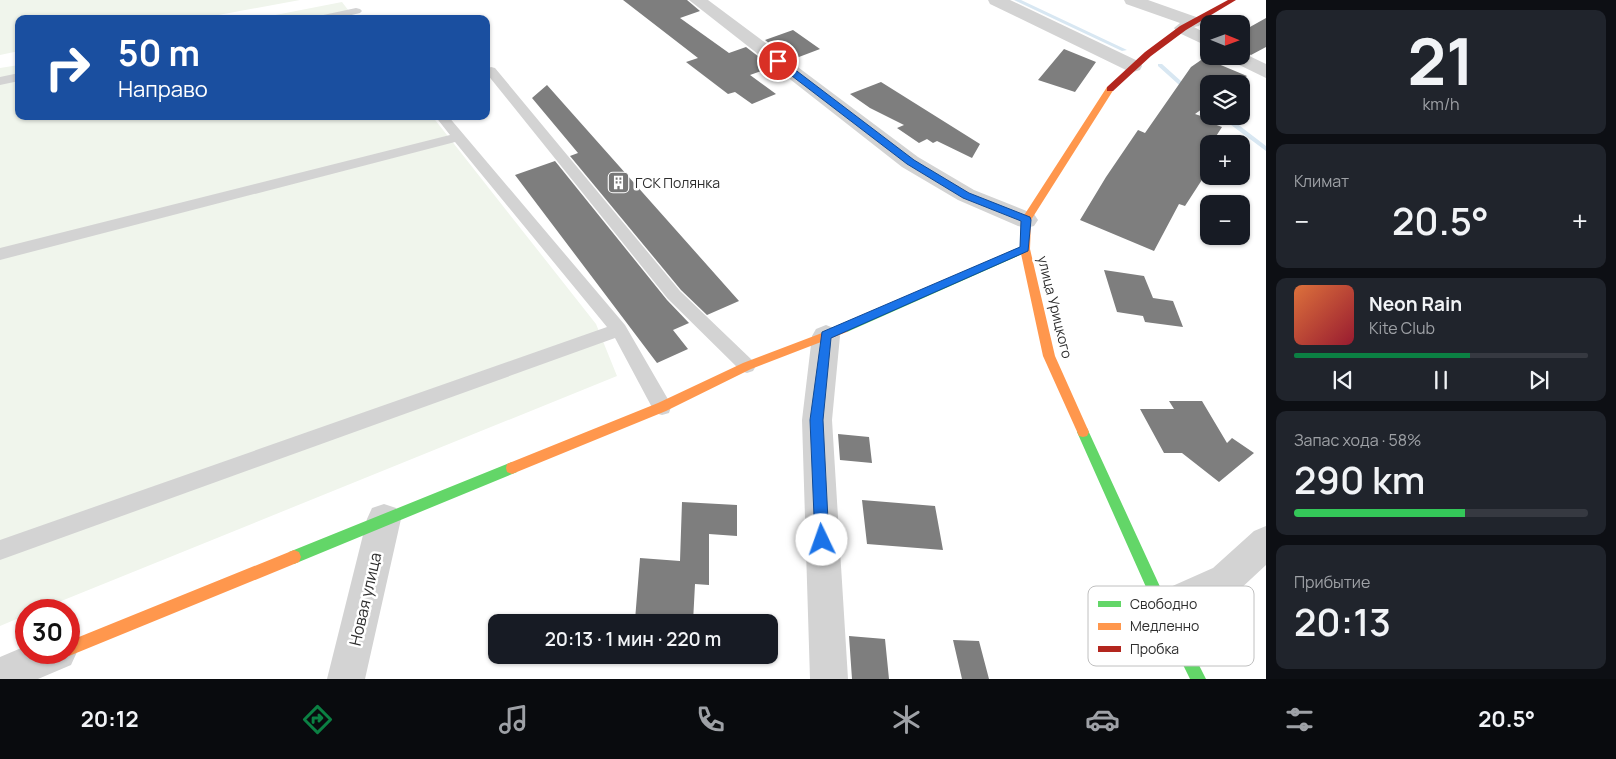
<!DOCTYPE html>
<html lang="ru">
<head>
<meta charset="utf-8">
<style>
	:root { --surface:#171b24; --page:#20242c; --text:#f1f3f6; --muted:#9ea1a6; --line:#363941; --accent:#0b8043 }
	body { margin:0; font-family:Manrope,sans-serif; background:var(--page); color:var(--text); height:100vh; display:flex; flex-direction:column; font-size:19px; white-space:nowrap }
	* { box-sizing:border-box; margin:0 }
	p { font-size:16px; color:var(--muted) }
	.icon { flex:none; width:28px; height:28px; fill:none; stroke:currentColor; stroke-width:2; stroke-linecap:round; stroke-linejoin:round }
	.map { position:relative; flex:1; overflow:hidden }
	.panel { display:flex; flex-direction:column; gap:10px; padding:10px; background:#0d0f14; width:350px }
	.panel>* { flex:none }
	.top-card { position:absolute; left:15px; top:15px; width:475px; height:105px; border-radius:10px; box-shadow:0 1px 4px #0004; background:#1a4fa0; color:#fff; overflow:hidden }
	.needle { width:32px; rotate:91deg }
	.tools { position:absolute; left:1200px; top:15px; display:grid; gap:10px }
	.tools a { display:grid; place-items:center; width:50px; height:50px; border-radius:10px; background:var(--surface); box-shadow:0 1px 4px #0004; font-size:25px }
	.speed { position:absolute; left:15px; top:599px; display:flex; gap:10px; font-size:25px; font-weight:700; text-align:center }
	.speed>* { display:grid; place-content:center; width:65px; height:65px; border-radius:50%; background:var(--surface); box-shadow:0 1px 4px #0004; line-height:1 }
	.speed .limit { border:8px solid #d22; background:#fff; color:#111 }
	.pin { position:absolute; display:grid; place-items:center; width:42px; height:42px; color:#fff; margin:-21px; border:2px solid #fff; border-radius:50%; box-shadow:0 1px 5px #0007 }
	.me { position:absolute; width:55px; margin:-28px; rotate:357deg; stroke-linejoin:round; filter:drop-shadow(0 0 4px #0008) }
	.turn { display:flex; align-items:center; gap:18px; height:105px; padding:0 20px; font-size:22px }
	.turn .icon { width:65px; height:65px; stroke-width:2.5 }
	.turn b { display:block; font-size:35px; line-height:42px }
	.big { font-size:38px; font-weight:600; line-height:1.1 }
	.panel .card { flex:1; display:flex; flex-direction:column; justify-content:center; gap:8px; min-width:0; padding:0 18px; border-radius:10px; background:var(--page) }
	.panel .dial { align-items:center; gap:0 }
	.dial b { font-size:65px; line-height:1 }
	.song { display:flex; align-items:center; gap:15px }
	.cover { width:60px; height:60px; border-radius:8px; background:linear-gradient(135deg,hsl(20 70% 55%),hsl(350 70% 35%)) }
	.played { height:5px; border-radius:2px; background:linear-gradient(90deg,var(--accent) 60%,var(--line) 60%) }
	.keys { display:flex; justify-content:space-around; direction:ltr }
	.heat { display:flex; justify-content:space-between; align-items:center; font-size:28px; direction:ltr }
	.charge { height:8px; border-radius:4px; background:linear-gradient(90deg,#34c759 58%,var(--line) 0) }
	.trip { position:absolute; left:488px; top:614px; width:290px; height:50px; border-radius:10px; background:var(--surface); box-shadow:0 1px 4px #0004; font-weight:600; line-height:50px; text-align:center }
	.dock { display:flex; height:80px; justify-content:space-around; align-items:center; background:#090b0e; color:var(--muted) }
	.dock .icon { width:35px; height:35px }
	.dock .selected { color:var(--accent) }
	.dock b { font-size:22px; color:var(--text) }
	main { display:flex; flex:1; min-height:0 }
	.map>svg:first-child { display:block }
	.green { fill:#f0f5ec }
	.lines { fill:none; stroke-linecap:round; stroke-linejoin:round }
	.stream { fill:#d8e7f2; fill-rule:evenodd }
	.building { fill:#7e7e7e }
	.lane { fill:#d3d3d3; fill-rule:evenodd }
	.street { fill:#d3d3d3; fill-rule:evenodd }
	.fast { fill:#63d668; fill-rule:evenodd }
	.slow { fill:#ff974d; fill-rule:evenodd }
	.jam { fill:#b3261e; fill-rule:evenodd }
	.route { fill:#1a73e8; stroke:#114b97 }
	.labels { text-anchor:middle; stroke-width:5; stroke-linejoin:round; paint-order:stroke }
	.poi-label { font-size:14px; fill:#2e2e2e; stroke:#fff; text-anchor:start }
	.street-label { font-size:14px; fill:#2e2e2e; stroke:#fff }
	.near-street-label { font-size:16px; fill:#2e2e2e; stroke:#fff }
	.key { fill:#fff; stroke:#c0c0c0; stroke-width:1 }
	.key-label { font-size:14px; fill:#2e2e2e }
</style>
</head>
<body>
<main>
<div class="map">
<svg width="1266" height="679" viewBox="0 0 1266 679">
	<rect width="100%" height="100%" fill="#fff"/>
	<!-- green -->
	<path class="green" d="M0,0H300L197,19H19V51L0,55Z
		M342,2L355,19H255Z
		M19,65V116H432L596,324L617,376L39,610H26V615L0,626V68Z"/>
	<g class="lines">
		<!-- stream -->
		<path class="stream" d="M1014,0H1021L1127,50L1122,51Z
			M1158,64H1162L1191,90V92H1187L1158,66Z
			M1219,116H1227L1266,146V151Z"/>
	</g>
	<!-- building -->
	<path class="building" d="M623,0H687L700,11L680,18L729,53L746,47L772,67L750,75L776,94L752,104L735,92L728,94L686,62L698,58Z
		M1266,18V47L1251,55L1241,50V32Z
		M793,30L820,49L791,60L765,40Z
		M1064,49L1096,62L1075,92L1038,80Z
		M1204,58L1247,76L1237,84H1209V104L1195,114L1216,121L1214,124L1222,127L1211,144H1209V169L1185,206L1179,204L1154,251L1080,220L1106,177L1138,130L1145,133L1191,67Z
		M881,82L980,144L972,158L937,141L933,143L927,139L919,143L897,128L904,125L870,108L850,94Z
		M547,85L739,301L707,315L681,290L570,156L578,153L532,98Z
		M555,161L667,300L689,323L673,330L688,349L657,363L515,175Z
		M1104,270L1144,276L1153,298L1173,301L1183,327L1145,322L1143,316L1117,312Z
		M1169,401H1202L1227,443L1232,438L1254,453L1219,482L1182,453H1164L1140,409H1174Z
		M838,434L869,437L872,463L840,460Z
		M862,500L935,506L943,550L867,544Z
		M682,502L737,505V536L709,534V585L695,584L693,622L635,620L640,558L680,561Z
		M849,636L885,639L889,679H852Z
		M953,640L979,641L989,679H962Z"/>
	<g class="lines">
		<!-- lane -->
		<path class="lane" d="M356,8L360,9L362,11L360,13L335,19H313L314,17Z
			M491,67L495,68L680,291L753,361L756,366L753,371L747,373L741,371L668,299L487,74L486,69Z
			M19,73V81L0,85V77Z
			M435,116H448L625,325L669,401L671,407L669,413L662,415L655,413L615,338L0,560V540L607,327L455,142L0,260V248L450,135Z"/>
		<!-- street -->
		<path class="street" d="M689,0H708L918,157L974,190L1034,214L1038,220L1034,226L1026,228L1018,226L958,200L902,167Z
			M988,0H1010L1140,62L1142,66L1140,70L1133,72L1126,70L990,4Z
			M1124,0H1148L1199,18L1202,22L1199,26L1194,27L1209,35V47L1177,32L1174,28L1180,23L1126,4Z
			M1241,52L1266,64V78L1229,60L1227,56H1241Z
			M826,325L836,329L840,336L832,420L848,679H810L802,420L812,336L816,329Z
			M384,504L396,508L401,519L365,679H327L367,519L372,508Z
			M1266,526V565L1237,592L1163,627L1150,622L1145,609L1150,596L1213,568L1254,531Z
			M69,638L71,639L77,652L71,665L38,679H0V657L26,646V652H69Z"/>
		<!-- fast -->
		<path class="fast" d="M1025,245L1029,247L1030,249L1029,251L847,332H839L837,329L839,326Z
			M1083,427L1087,428L1168,604L1206,679H1190L1158,614L1077,432L1079,428Z
			M512,462L517,464L518,468L517,472L294,564L289,562L287,557L289,552Z"/>
		<!-- slow -->
		<path class="slow" d="M1107,87L1114,89L1031,220L1030,249L1055,356L1089,432L1087,436L1083,437L1079,436L1043,356L1020,249L1021,220Z
			M843,325L849,329L847,332L751,369L666,411L512,474L507,472L506,468L507,464L658,403L743,363Z
			M294,550L299,552L301,557L299,562L69,656L64,653L69,652V641Z"/>
		<!-- jam -->
		<path class="jam" d="M1228,0H1236L1186,30L1151,56L1113,91H1107V87L1145,52L1180,26Z"/>
	</g>
	<!-- route -->
	<path class="route" d="M775,59H781L914,160L969,193L1030,217L1031,220L1028,251L831,338L823,420L829,540L827,545L822,547L817,545L815,540L810,420L822,332L1020,247L1021,221L963,198L907,164L775,63Z"/>
	<!-- icons -->
	<defs>
		<symbol id="building-square" viewBox="-11 -11 22 22"><rect x="-9" y="-9" width="18" height="18" rx="4" fill="#777" stroke="#fff"/><path d="M-4-6H4V6H1V3H-1V6H-4ZM-2.5-4.3h1.7v1.8h-1.7ZM.8-4.3h1.7v1.8H.8ZM-2.5-1h1.7V.8h-1.7ZM.8-1h1.7V.8H.8Z" fill="#fff"/></symbol>
	</defs>
	<g fill-rule="evenodd">
		<use href="#building-square" x="606" y="170" width="25" height="25"/>
	</g>
	<g class="labels">
		<!-- poi labels -->
		<g class="poi-label">
			<text x="635" y="188">ГСК Полянка</text>
		</g>
		<!-- street labels -->
		<g class="street-label">
			<text transform="translate(1055 307) rotate(76)" y="5">улица Урицкого</text>
		</g>
		<!-- near-street labels -->
		<g class="near-street-label">
			<text transform="translate(365 599) rotate(-77)" y="6">Новая улица</text>
		</g>
	</g>
	<!-- legend -->
	<rect x="1088" y="586" width="166" height="80" rx="8" class="key"/>
	<rect x="1098" y="601" width="23" height="6" fill="#63d668"/>
	<rect x="1098" y="623" width="23" height="7" fill="#ff974d"/>
	<rect x="1098" y="646" width="23" height="6" fill="#b3261e"/>
	<g class="key-label">
		<text x="1130" y="609">Свободно</text>
		<text x="1130" y="631">Медленно</text>
		<text x="1130" y="654">Пробка</text>
	</g>
</svg>
<div class="tools">
<a><svg class="needle" viewBox="-14 -14 28 28"><path d="M0-13l5 13h-10z" fill="#e53935"/><path d="M0 13l5-13h-10z" fill="#9ea1a6"/></svg></a>
<a><svg class="icon" aria-label="layers" viewBox="0 0 24 24"><path d="M12 4l9 5-9 5-9-5zM3 14l9 5 9-5"/></svg></a>
<a>+</a>
<a>−</a>
</div>
<div class="speed"><div class="limit">30</div></div>
<div class="pin" style="left:778px;top:61px;background:#d93025"><svg class="icon" aria-label="arrive" viewBox="0 0 24 24"><path d="M6 21V4h12l-3 4 3 4H6"/></svg></div>
<svg class="me" style="left:822px;top:540px" viewBox="-20 -20 40 40"><circle r="19" fill="#fff"/><path d="M0-13L10 11 0 6-10 11z" fill="#1a73e8"/></svg>
<div class="trip">20:13 · 1 мин · 220 m</div>
<div class="top-card">
<div class="turn"><svg class="icon" aria-label="right" viewBox="0 0 24 24"><path d="M7 20v-9h11M14 6l5 5-5 5"/></svg><div><b>50 m</b>Направо</div></div>
</div>
</div>
<section class="panel">
<div class="card dial"><b>21</b><p>km/h</p></div>
<div class="card"><p>Климат</p>
<div class="heat"><a>−</a><b class="big">20.5°</b><a>+</a></div>
</div>
<div class="card">
<div class="song"><i class="cover"></i><div><b>Neon Rain</b><p>Kite Club</p></div></div>
<div class="played"></div>
<div class="keys"><svg class="icon" aria-label="previous" viewBox="0 0 24 24"><path d="M18 5L8 12l10 7zM5 5v14"/></svg><svg class="icon" aria-label="pause" viewBox="0 0 24 24"><path d="M8 5v14M16 5v14"/></svg><svg class="icon" aria-label="next" viewBox="0 0 24 24"><path d="M6 5l10 7-10 7zM19 5v14"/></svg></div>
</div>
<div class="card"><p>Запас хода · 58%</p><b class="big">290 km</b><div class="charge"></div></div>
<div class="card"><p>Прибытие</p><b class="big">20:13</b></div>
</section>
</main>
<nav class="dock">
<b>20:12</b>
<svg class="icon selected" aria-label="directions" viewBox="0 0 24 24"><path d="M12 3l9 9-9 9-9-9zM9 14v-3h6M13 9l2 2-2 2"/></svg>
<svg class="icon" aria-label="music" viewBox="0 0 24 24"><path d="M9 18V5l10-2v13"/><circle cx="6" cy="18" r="3"/><circle cx="16" cy="16" r="3"/></svg>
<svg class="icon" aria-label="phone" viewBox="0 0 24 24"><path d="M5 4h4l2 5-3 2q2 4 5 5l2-3 5 2v4C11 20 4 13 5 4z"/></svg>
<svg class="icon" aria-label="climate" viewBox="0 0 24 24"><path d="M12 3v18M4 7l16 10M4 17L20 7"/></svg>
<svg class="icon" aria-label="car" viewBox="0 0 24 24"><path d="M5 17H2v-5l4-1 3-4h7l3 4 3 1v5h-3M9 17h6M6 11h13"/><circle cx="7" cy="17" r="2"/><circle cx="17" cy="17" r="2"/></svg>
<svg class="icon" aria-label="filters" viewBox="0 0 24 24"><path d="M4 7h16M4 17h16"/><circle cx="9" cy="7" r="2"/><circle cx="15" cy="17" r="2"/></svg>
<b>20.5°</b>
</nav>
</body>
</html>
